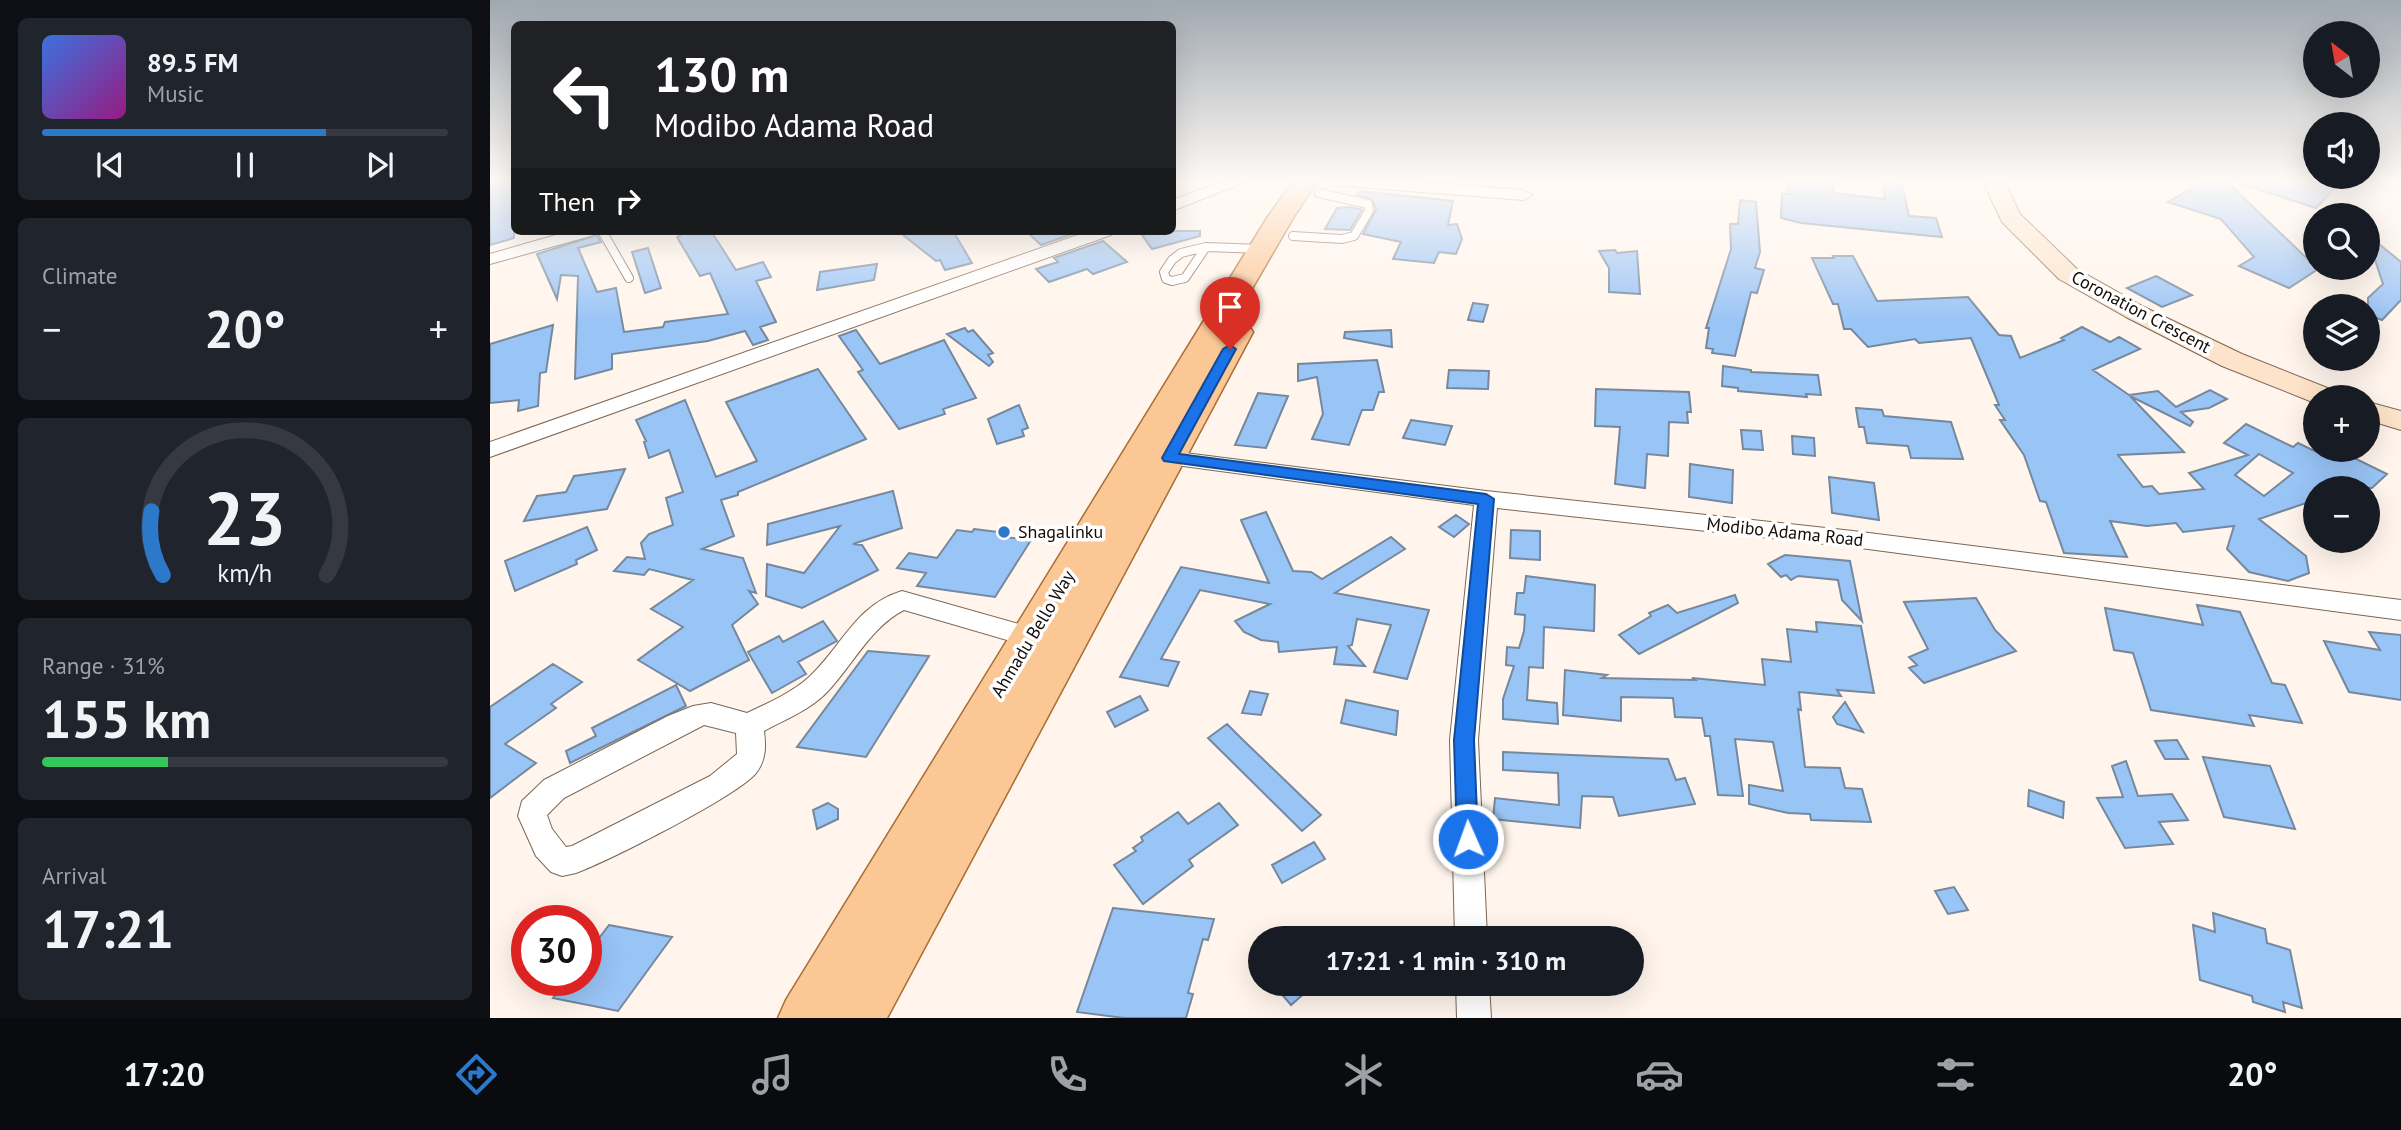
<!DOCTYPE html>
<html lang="en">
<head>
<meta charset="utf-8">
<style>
	:root { --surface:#171b24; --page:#20242c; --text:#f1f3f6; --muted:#9ea1a6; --line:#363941; --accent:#2d79c9 }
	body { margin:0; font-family:"PT Sans",sans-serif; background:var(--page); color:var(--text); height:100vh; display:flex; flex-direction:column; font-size:26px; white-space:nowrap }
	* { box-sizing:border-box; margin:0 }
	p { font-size:23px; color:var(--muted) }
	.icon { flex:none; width:38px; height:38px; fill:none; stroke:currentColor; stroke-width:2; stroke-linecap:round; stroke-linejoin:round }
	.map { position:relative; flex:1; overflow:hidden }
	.panel { display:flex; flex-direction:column; gap:18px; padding:18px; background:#0d0f14; width:490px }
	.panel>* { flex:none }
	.top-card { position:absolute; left:21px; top:21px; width:665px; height:214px; border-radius:10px; box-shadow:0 7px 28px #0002; background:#202124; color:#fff; overflow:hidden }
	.needle { width:46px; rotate:329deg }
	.tools { position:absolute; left:1813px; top:21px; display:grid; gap:14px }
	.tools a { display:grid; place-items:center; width:77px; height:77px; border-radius:50%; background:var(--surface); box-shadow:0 7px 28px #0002; font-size:35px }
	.speed { position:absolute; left:21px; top:905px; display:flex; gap:14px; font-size:35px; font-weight:700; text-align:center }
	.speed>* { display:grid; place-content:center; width:91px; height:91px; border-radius:50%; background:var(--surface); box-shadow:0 7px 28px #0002; line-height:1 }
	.speed .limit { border:10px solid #d22; background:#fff; color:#111 }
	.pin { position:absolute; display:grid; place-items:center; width:60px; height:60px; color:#fff; margin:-72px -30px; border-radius:50% 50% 50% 0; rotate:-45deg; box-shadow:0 0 7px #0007 }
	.pin .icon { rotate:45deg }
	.me { position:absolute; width:77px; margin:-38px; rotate:358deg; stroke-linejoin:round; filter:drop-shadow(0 0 5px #0008) }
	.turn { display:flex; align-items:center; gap:24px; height:147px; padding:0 28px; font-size:32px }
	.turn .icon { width:91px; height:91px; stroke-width:2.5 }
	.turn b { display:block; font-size:49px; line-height:60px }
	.then { display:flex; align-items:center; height:66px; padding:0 28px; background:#0003; gap:14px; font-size:26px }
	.big { font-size:52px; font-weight:700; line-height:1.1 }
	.panel .card { flex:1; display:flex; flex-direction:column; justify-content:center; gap:10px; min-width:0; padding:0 24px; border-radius:10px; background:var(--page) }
	.panel .dial { align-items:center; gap:0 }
	.dial svg { height:182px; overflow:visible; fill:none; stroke:var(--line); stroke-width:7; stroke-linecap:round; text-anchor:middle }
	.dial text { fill:var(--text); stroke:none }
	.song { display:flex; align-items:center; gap:21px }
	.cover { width:84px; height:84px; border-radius:10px; background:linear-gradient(135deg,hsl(220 70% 55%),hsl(310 70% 35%)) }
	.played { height:7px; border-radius:4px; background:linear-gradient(90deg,var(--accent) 70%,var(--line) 70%) }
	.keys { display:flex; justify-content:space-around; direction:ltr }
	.heat { display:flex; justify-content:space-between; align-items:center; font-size:38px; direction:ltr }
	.charge { height:10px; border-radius:5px; background:linear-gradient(90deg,#34c759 31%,var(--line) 0) }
	.trip { position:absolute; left:758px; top:926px; width:396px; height:70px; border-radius:35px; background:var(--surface); box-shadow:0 7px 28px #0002; font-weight:700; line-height:70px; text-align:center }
	.dock { display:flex; height:112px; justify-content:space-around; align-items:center; background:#090b0e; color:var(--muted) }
	.dock .icon { width:49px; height:49px }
	.dock .selected { color:var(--accent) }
	.dock b { font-size:32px; color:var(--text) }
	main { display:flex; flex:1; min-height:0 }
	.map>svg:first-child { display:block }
	.building { fill:#99c4f6; stroke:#75889e; stroke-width:2; fill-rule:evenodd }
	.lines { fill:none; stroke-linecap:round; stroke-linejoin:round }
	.service-casing { stroke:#7c6653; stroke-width:10 }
	.minor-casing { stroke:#7c6653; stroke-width:2 }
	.secondary-casing { stroke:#7c6653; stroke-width:2 }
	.primary-casing { stroke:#a86d33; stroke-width:3 }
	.service { stroke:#fff; stroke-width:8 }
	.minor { fill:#fff; fill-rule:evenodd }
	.secondary { fill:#fde3c9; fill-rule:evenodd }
	.primary { fill:#fbc794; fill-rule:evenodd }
	.route { fill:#1a73e8; stroke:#114b97; stroke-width:2 }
	.poi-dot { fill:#2d79c9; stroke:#fff; stroke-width:2.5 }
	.labels { text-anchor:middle; stroke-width:7; stroke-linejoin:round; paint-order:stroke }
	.street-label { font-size:18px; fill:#130b05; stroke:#fff }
	.poi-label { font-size:18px; fill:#130b05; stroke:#fff; text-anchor:start }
</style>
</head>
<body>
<main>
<section class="panel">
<div class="card">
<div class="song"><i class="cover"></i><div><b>89.5 FM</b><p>Music</p></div></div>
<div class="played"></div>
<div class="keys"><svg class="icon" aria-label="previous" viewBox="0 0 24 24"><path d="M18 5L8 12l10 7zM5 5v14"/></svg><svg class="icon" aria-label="pause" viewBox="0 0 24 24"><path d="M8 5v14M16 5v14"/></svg><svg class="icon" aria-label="next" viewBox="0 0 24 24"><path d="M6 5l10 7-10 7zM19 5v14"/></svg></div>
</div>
<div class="card"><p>Climate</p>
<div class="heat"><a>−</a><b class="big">20°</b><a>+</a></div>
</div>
<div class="card dial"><svg viewBox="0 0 100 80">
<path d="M14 69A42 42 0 1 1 86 69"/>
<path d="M14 69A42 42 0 0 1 9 41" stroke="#2d79c9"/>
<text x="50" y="56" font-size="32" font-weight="700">23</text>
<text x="50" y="72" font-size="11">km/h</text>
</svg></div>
<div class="card"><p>Range · 31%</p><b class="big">155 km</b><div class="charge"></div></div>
<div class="card"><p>Arrival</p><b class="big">17:21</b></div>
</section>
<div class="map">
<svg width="1911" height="1018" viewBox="0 0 1911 1018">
	<rect width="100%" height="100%" fill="#fff5ec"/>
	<!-- building -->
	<path class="building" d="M14,180H24V238L0,245V187Z
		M1299,180L1343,182V193L1395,199L1392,183L1412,185L1419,216L1446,218L1452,237L1311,223L1291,218L1292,194H1298Z
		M1717,180H1735L1828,269L1799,288L1749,266L1764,257L1731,219L1678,202Z
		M1751,180H1828L1847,186L1826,208L1751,184Z
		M870,191L963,201L958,225L967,224L972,239L966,254L949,252L944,263L903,259L911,242L873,234L886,210L882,199L867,195Z
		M1250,200L1266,202L1270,252L1265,268L1274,270L1267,293L1261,292L1245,356L1222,353L1223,349L1216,348L1219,328H1216L1241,249L1240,224H1248Z
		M860,207L872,210L860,230L835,229L847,208Z
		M187,231H221L246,270L273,262L281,277L266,281L286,322L270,327L278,340L263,345L255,331L218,341L122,354V369L85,379L88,276L71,275L67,299L47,254L107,235L111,242L88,248L107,292L126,288L134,332L173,327L175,322L238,314L220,273L210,276L187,237L190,236Z
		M408,231H463L482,263L455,270L450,260L446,261Z
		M536,231H591L551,245Z
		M668,231H710V236L662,249L652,235Z
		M1878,235L1911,262V300L1892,320L1878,315V298L1893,284L1885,260L1878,254Z
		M613,241L637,262L603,274L597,269L559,282L546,269L568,262L564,258Z
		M158,248L171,288L155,293L142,252Z
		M1125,250L1127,253L1147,251L1150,294L1119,292V268L1109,251Z
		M1343,256H1363L1387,301L1478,297L1509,335L1521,336L1530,358L1574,340L1571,338L1592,327L1620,342L1629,337L1650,349L1603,370L1639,395L1668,391L1686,407L1720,390L1737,399L1719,408L1691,412L1703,422L1700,426L1640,396L1694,452L1628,455L1653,487L1662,486L1669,494L1714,489L1699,473L1758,455L1734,443L1756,424L1803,447L1808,443L1833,455L1840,450L1851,455L1854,453L1897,474L1882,488H1825V500L1769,519L1816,556L1819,573L1798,581L1759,572L1737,549L1744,526L1693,532L1686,523L1657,526L1620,521L1637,557L1574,553L1556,502L1550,501L1534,455L1510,420H1515L1505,405H1509L1481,338L1429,343L1425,339L1378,347L1361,329H1354L1348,304H1343L1322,258H1344ZM1769,454L1803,473L1774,496L1745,475Z
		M387,264L384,280L327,290L330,272Z
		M1666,276L1702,295L1672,307L1637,288Z
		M983,303L998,305L993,322L978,320Z
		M63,325L56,372L50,373L48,406L28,411L29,400L0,403V344Z
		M475,328L478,332L483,330L503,353L498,355L503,362L499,366L457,334Z
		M366,330L390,364L454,340L486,398L453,409L455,414L409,429L368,372L373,370L349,336Z
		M901,330L902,347L854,338L855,332Z
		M887,360L894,392H889L883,410H872L859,445L822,439L833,414L827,377L808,381V364Z
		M1233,366L1261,370V372L1328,375L1331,395L1316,394L1317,397L1248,391V388L1232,386Z
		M328,369L376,439L248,492V495L231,500L244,536L212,549L253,558L266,593L259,591L268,604L242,625L259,660L200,691L148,660L193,627L161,609L203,580L159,569L154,575L124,571L137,557L155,559L151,543L159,534L183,525L176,498L193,492L179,450L159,458L154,442L156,441L146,420L195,400L226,477L267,461L236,402Z
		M959,370L999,371L998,389L957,388Z
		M1106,389L1199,392L1201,412H1197L1198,423L1179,422L1178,456L1157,454L1155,488L1125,484L1130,427L1105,426Z
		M768,393L798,396L776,448L745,445Z
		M529,405L538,428L532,430L534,436L507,444L498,419Z
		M1366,408L1392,410L1394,416L1461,422L1473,459L1421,458L1418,446L1377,443L1374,427H1369Z
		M921,420L962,426L955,445L913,438Z
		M1251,430L1271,431L1273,450L1253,449Z
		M1302,436L1324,438L1325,456L1303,454Z
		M1200,464L1243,470L1242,503L1199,497Z
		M135,469L117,509L34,521L47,496L76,492L84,476Z
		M1339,477L1384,483L1389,520L1342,513Z
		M403,491L412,528L363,544L372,545L388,570L312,608L276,596L277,564L314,573L350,526L277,545L278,524Z
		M776,512L803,571L821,572L832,579L901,537L915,549L845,593L939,610L917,679L884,672L901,625L867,619L862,645L858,646L875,666L844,664L847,647L789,652L788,642L771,640L754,632L745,621L780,604L710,590L671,659L689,662L678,686L630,677L691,567L779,583L751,520Z
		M966,515L979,524L964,537L949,527Z
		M97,527L107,550L86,560L87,564L25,591L15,561Z
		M484,529L516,533L513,537L541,540L505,597L427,586L436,573L407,568L419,553L447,558L467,530L482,532Z
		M1021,530L1050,531V560L1020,558Z
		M1295,555L1360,561L1372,621L1352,600L1348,580L1308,576L1301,580L1296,575L1291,577L1278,564Z
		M1036,576L1105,585L1104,631L1054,627L1053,668L1039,667L1037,700L1067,703L1068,724L1013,719V699L1024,666L1016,665L1017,647L1029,648L1034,631L1035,615L1025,614L1027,593H1034Z
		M1245,595L1248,603L1149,654L1129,635L1161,616L1159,613L1178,605L1187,613Z
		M1486,598L1505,630L1526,651L1434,683L1419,668L1427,665L1419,657L1438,649L1414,602Z
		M1707,605L1750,612L1782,683L1795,685L1812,723L1759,715L1764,726L1661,710L1643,653L1624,650L1615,608L1713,625Z
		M333,621L347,641L308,662L316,674L282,693L258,652L289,636L293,642Z
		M1326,622L1371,626L1384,693L1347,690L1351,696L1309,692L1311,710L1308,709L1315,767L1350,768L1355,788L1372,789L1381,822L1321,820L1320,814L1298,813L1259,804V785L1293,791L1283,742L1245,739L1253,796L1228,795L1220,736H1215L1212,718L1185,717L1183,698L1131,697V721L1073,715L1075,670L1117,675L1112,678L1205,680L1202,678L1275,685L1272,659L1301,662L1297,629L1327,632Z
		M1879,632L1911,635V700L1859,692L1834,641L1890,650Z
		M378,651L439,656L376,757L307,747Z
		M63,664L92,682L61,704L66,708L15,744L46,763L0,798V707Z
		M186,685L196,706L80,763L76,751L106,736L102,728Z
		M760,691L778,694L771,715L752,713Z
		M650,696L658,710L625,727L617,712Z
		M856,700L908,711L906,735L851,723Z
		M1355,702L1373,732L1347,724L1343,717Z
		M737,724L753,740L831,815L812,831L718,738Z
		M1687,740L1698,759H1675L1665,741Z
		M1013,752L1178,759L1186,780L1195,778L1205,804L1129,816L1123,797L1092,796L1090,828L1003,819L1005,798L1069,805L1068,773L1013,770Z
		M1713,757L1780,766L1805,829L1734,817Z
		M1636,761L1648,796L1682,794L1698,820L1669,822L1683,844L1635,848L1607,798L1633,797L1622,766Z
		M1539,790L1574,802L1573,818L1538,806Z
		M338,803L348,809V819L327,829L323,810Z
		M729,803L748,825L699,860L703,866L653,904L624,865L646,851L643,848L653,841L651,837L688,812L698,824Z
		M824,842L835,859L792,883L782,865Z
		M1464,887L1478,910L1458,914L1445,891Z
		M623,908L724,919L718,940L713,939L698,993L703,994L696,1018H634L587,1012Z
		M1723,913L1775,929L1777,943L1800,950L1812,1008L1793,1002L1795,1012L1763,1002L1762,996L1710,980L1703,925L1725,932Z
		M119,925L182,937L128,1011L63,998L77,980H96V955Z
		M783,984H825L801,1005Z"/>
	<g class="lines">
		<defs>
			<path id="service" d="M112,231L139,278
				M803,236L852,239L864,236L879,211L878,204L829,193
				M716,247L772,249
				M716,247L695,278L682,281L676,279L674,272L682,260L691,253Z"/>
			<path id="minor" d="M737,180H760L682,211V200Z
				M834,180H904L1034,190L1042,195L1034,200L842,185Z
				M80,231H106L104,235L0,264V254Z
				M599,231H623L621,235L0,457V442Z
				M679,451L996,491L1363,531L1911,600V620L1363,547L1007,508L988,740L997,938H965L960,740L984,505L671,463L668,458L671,453Z
				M412,591L550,630L554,637L550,644L541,647L414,610C382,626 363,664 339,690C322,709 296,719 274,731C276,746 276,759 267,772C250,795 118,861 86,873L72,876L61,872L46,856L28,816L32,801L54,780L178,716L203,706L221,703L257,713C278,703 301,693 318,678C352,647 365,605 412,591ZM214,725L246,733L247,754L220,776L82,846L76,847L62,829L57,815L74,798Z
				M966,984H999L1001,1018H967Z"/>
			<path id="secondary" d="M1492,180H1514L1530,214L1587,269L1654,307L1752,354L1845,391L1849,397H1825V403L1732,366L1636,317L1569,279L1512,222Z
				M1878,402L1911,411V430L1878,420Z"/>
			<path id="primary" d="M804,180H828L803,218L741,325L749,323L759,326L763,332L397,1018H288L296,1000L777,218Z"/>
		</defs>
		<!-- service casing -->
		<use href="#service" class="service-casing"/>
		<!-- minor casing -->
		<use href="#minor" class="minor-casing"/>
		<!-- secondary casing -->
		<use href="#secondary" class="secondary-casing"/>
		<!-- primary casing -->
		<use href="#primary" class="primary-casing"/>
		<!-- service -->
		<use href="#service" class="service"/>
		<!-- minor -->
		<use href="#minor" class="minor"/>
		<!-- secondary -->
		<use href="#secondary" class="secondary"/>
		<!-- primary -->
		<use href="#primary" class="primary"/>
	</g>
	<!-- sky -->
	<linearGradient id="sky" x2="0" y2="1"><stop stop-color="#a0a8b0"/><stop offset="0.56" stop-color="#fffaf6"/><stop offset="1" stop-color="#fffaf6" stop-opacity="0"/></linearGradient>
	<rect width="1911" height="323" fill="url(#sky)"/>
	<!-- route -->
	<path class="route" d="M740,345L746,349L689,454L996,494L1004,499L984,740L988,839L985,846L978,849L970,846L967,839L964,740L988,504L674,461L672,458L733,349Z"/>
	<!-- markers -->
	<circle class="poi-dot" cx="514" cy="532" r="7"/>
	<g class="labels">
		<!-- street labels -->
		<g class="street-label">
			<text transform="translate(1651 312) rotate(28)" y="6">Coronation Crescent</text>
			<text transform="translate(1295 532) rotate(6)" y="6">Modibo Adama Road</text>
			<text transform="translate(543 634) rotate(-59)" y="6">Ahmadu Bello Way</text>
		</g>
		<!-- poi labels -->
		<g class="poi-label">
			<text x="528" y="538">Shagalinku</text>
		</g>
	</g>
</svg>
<div class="tools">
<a><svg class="needle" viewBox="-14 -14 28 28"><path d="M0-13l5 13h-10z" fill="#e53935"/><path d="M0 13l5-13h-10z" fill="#9ea1a6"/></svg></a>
<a><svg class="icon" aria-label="sound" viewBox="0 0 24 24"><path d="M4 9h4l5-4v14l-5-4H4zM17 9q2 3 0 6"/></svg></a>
<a><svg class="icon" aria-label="search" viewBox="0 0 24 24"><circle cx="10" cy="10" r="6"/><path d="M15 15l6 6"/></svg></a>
<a><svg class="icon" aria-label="layers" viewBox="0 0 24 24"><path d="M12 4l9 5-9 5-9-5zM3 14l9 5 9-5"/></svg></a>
<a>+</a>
<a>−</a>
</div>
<div class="speed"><div class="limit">30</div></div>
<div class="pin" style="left:740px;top:349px;background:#d93025"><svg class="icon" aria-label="arrive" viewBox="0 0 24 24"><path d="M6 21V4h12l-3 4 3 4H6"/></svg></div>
<svg class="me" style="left:978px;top:839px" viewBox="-20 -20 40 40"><circle r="17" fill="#1a73e8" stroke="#fff" stroke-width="3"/><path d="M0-11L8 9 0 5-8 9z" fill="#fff"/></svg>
<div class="trip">17:21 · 1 min · 310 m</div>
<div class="top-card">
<div class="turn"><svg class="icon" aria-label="left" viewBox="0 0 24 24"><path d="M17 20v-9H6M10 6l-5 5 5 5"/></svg><div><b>130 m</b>Modibo Adama Road</div></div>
<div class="then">Then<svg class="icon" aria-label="right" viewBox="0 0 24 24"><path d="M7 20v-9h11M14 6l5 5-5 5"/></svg></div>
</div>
</div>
</main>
<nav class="dock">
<b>17:20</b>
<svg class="icon selected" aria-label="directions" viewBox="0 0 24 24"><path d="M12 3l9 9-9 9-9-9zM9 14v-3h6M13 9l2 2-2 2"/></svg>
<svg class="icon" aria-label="music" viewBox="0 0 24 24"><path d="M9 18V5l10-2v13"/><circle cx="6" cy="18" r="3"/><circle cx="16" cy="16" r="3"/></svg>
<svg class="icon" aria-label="phone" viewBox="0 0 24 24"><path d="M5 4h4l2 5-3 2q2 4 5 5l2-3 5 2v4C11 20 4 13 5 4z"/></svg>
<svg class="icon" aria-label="climate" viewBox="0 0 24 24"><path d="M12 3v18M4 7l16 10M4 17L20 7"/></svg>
<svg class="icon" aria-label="car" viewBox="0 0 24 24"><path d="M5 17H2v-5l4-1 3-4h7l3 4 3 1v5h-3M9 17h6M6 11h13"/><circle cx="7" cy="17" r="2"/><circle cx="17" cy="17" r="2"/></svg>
<svg class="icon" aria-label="filters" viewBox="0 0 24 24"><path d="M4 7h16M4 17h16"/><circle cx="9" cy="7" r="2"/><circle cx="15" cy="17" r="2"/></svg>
<b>20°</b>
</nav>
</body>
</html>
